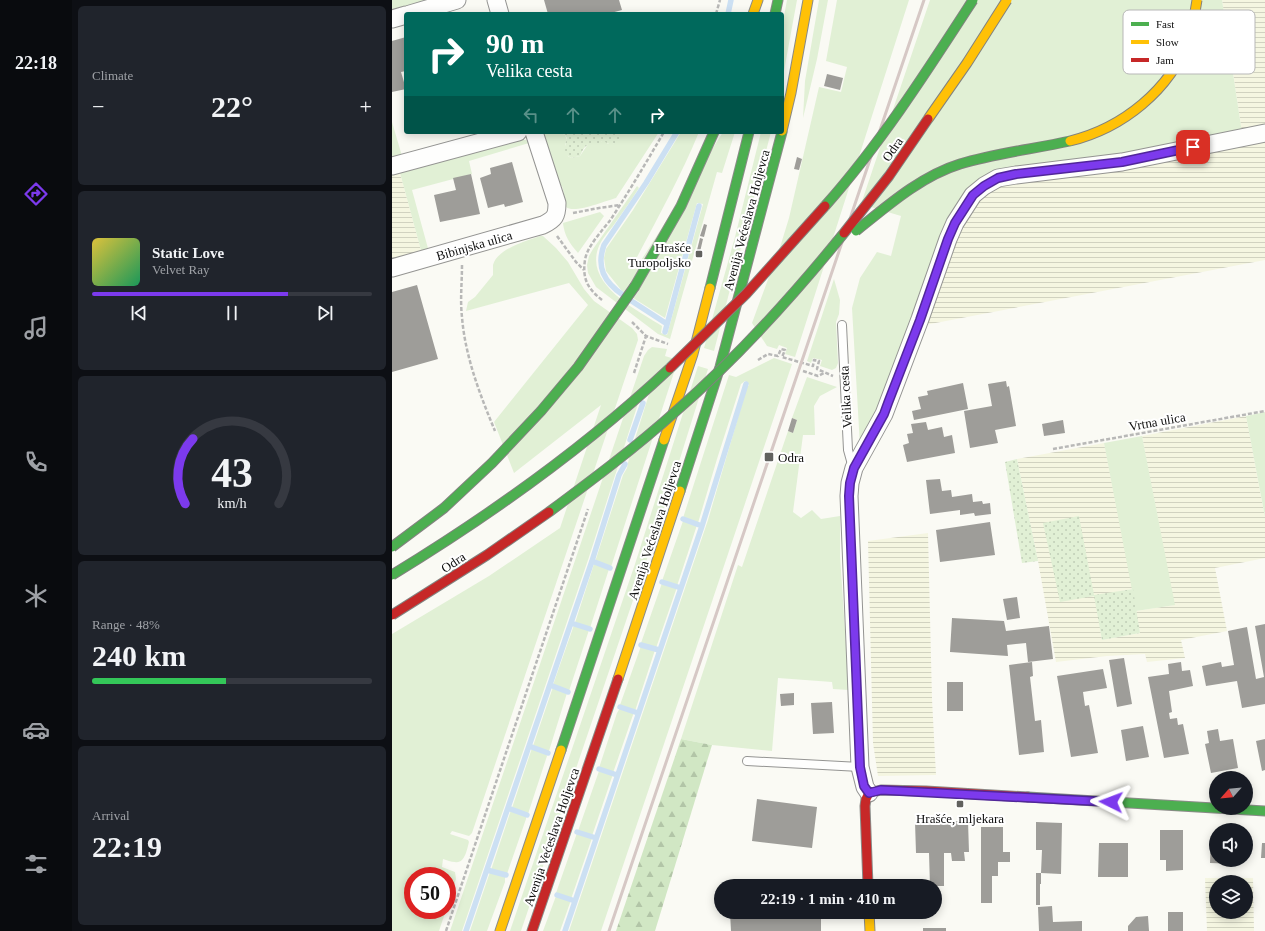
<!DOCTYPE html>
<html lang="en">
<head>
<meta charset="utf-8">
<style>
	:root { --surface:#171b24; --page:#20242c; --text:#f1f3f6; --muted:#9ea1a6; --line:#363941; --accent:#7c3aed }
	body { margin:0; font-family:"Times New Roman",serif; background:var(--page); color:var(--text); height:100vh; display:flex; flex-direction:column; font-size:15px; white-space:nowrap }
	* { box-sizing:border-box; margin:0 }
	p { font-size:13px; color:var(--muted) }
	.icon { flex:none; width:22px; height:22px; fill:none; stroke:currentColor; stroke-width:2; stroke-linecap:round; stroke-linejoin:round }
	.map { position:relative; flex:1; overflow:hidden }
	.details { display:flex; flex-direction:column; gap:6px; padding:6px; background:#0d0f14; width:320px }
	.details>* { flex:none }
	.banner { position:absolute; left:12px; top:12px; width:380px; height:122px; border-radius:4px; box-shadow:0 2px 10px #0003; background:#00695c; color:#fff; overflow:hidden }
	.needle { width:26px; rotate:243deg }
	.buttons { position:absolute; left:817px; top:771px; display:grid; gap:8px }
	.buttons a { display:grid; place-items:center; width:44px; height:44px; border-radius:50%; background:var(--surface); box-shadow:0 2px 10px #0003; font-size:20px }
	.speed { position:absolute; left:12px; top:867px; display:flex; gap:8px; font-size:20px; font-weight:700; text-align:center }
	.speed>* { display:grid; place-content:center; width:52px; height:52px; border-radius:50%; background:var(--surface); box-shadow:0 2px 10px #0003; line-height:1 }
	.speed .limit { border:6px solid #d22; background:#fff; color:#111 }
	.pin { position:absolute; display:grid; place-items:center; width:34px; height:34px; color:#fff; margin:-17px; border-radius:8px; box-shadow:0 2px 6px #0006 }
	.me { position:absolute; width:44px; margin:-22px; rotate:273deg; stroke-linejoin:round; filter:drop-shadow(0 0 3px #0008) }
	.turn { display:flex; align-items:center; gap:14px; height:84px; padding:0 16px; font-size:18px }
	.turn .icon { width:52px; height:52px; stroke-width:2.5 }
	.turn b { display:block; font-size:28px; line-height:34px }
	.lanes { display:flex; align-items:center; height:38px; padding:0 16px; background:#0003; justify-content:center; gap:20px; direction:ltr }
	.lanes .off { opacity:.35 }
	.big { font-size:30px; font-weight:700; line-height:1.1 }
	.details .card { flex:1; display:flex; flex-direction:column; justify-content:center; gap:6px; min-width:0; padding:0 14px; border-radius:6px; background:var(--page) }
	.details .dial { align-items:center; gap:0 }
	.dial svg { height:104px; overflow:visible; fill:none; stroke:var(--line); stroke-width:7; stroke-linecap:round; text-anchor:middle }
	.dial text { fill:var(--text); stroke:none }
	.song { display:flex; align-items:center; gap:12px }
	.cover { width:48px; height:48px; border-radius:6px; background:linear-gradient(135deg,hsl(50 70% 55%),hsl(150 70% 35%)) }
	.played { height:4px; border-radius:2px; background:linear-gradient(90deg,var(--accent) 70%,var(--line) 70%) }
	.keys { display:flex; justify-content:space-around; direction:ltr }
	.heat { display:flex; justify-content:space-between; align-items:center; font-size:22px; direction:ltr }
	.charge { height:6px; border-radius:3px; background:linear-gradient(90deg,#34c759 48%,var(--line) 0) }
	.trip { position:absolute; left:322px; top:879px; width:228px; height:40px; border-radius:20px; background:var(--surface); box-shadow:0 2px 10px #0003; font-weight:700; line-height:40px; text-align:center }
	main { display:flex; flex:1; min-height:0 }
	.tabs { display:flex; flex-direction:column; width:72px; justify-content:space-around; align-items:center; background:#090b0e; color:var(--muted) }
	.tabs .icon { width:28px; height:28px }
	.tabs .current { color:var(--accent) }
	.tabs b { font-size:18px; color:var(--text) }
	.map>svg:first-child { display:block }
	.farmland { fill:url(#farmland-rules); fill-rule:evenodd }
	.grass { fill:#e1f0d5 }
	.forest { fill:url(#forest-firs) }
	.park { fill:url(#park-dots) }
	.lines { fill:none; stroke-linecap:round; stroke-linejoin:round }
	.stream { stroke:#cce0f3; stroke-width:5.5 }
	.building { fill:#9e9d99 }
	.lane-casing { stroke:#949492; stroke-width:10 }
	.street-casing { stroke:#949492; stroke-width:19 }
	.fast-casing { stroke:#8b8b88; stroke-width:11 }
	.slow-casing { stroke:#8b8b88; stroke-width:11 }
	.jam-casing { stroke:#8b8b88; stroke-width:11 }
	.path { stroke:#b8b8b7; stroke-width:2.5; stroke-dasharray:4 2; stroke-linecap:butt }
	.lane { stroke:#fefefd; stroke-width:8 }
	.street { stroke:#fefefd; stroke-width:17 }
	.fast { stroke:#4caf50; stroke-width:9 }
	.slow { stroke:#ffc107; stroke-width:9 }
	.jam { stroke:#c62828; stroke-width:9 }
	.rail { stroke:#d6c8c5; stroke-width:3 }
	.fast-bridge-casing { stroke:#82827f; stroke-width:11; stroke-linecap:butt }
	.slow-bridge-casing { stroke:#82827f; stroke-width:11; stroke-linecap:butt }
	.jam-bridge-casing { stroke:#82827f; stroke-width:11; stroke-linecap:butt }
	.fast-bridge { stroke:#4caf50; stroke-width:9 }
	.slow-bridge { stroke:#ffc107; stroke-width:9 }
	.jam-bridge { stroke:#c62828; stroke-width:9 }
	.route-casing { stroke:#51269a; stroke-width:10 }
	.route { stroke:#7c3aed; stroke-width:7 }
	.poi-dot { fill:#61615e; stroke:#fff; stroke-width:1.5 }
	.labels { text-anchor:middle; stroke-width:4; stroke-linejoin:round; paint-order:stroke }
	.street-label { font-size:13px; fill:#0e0e0e; stroke:#fff }
	.poi-label { font-size:13px; fill:#0e0e0e; stroke:#fff; text-anchor:end }
	.key { fill:#fff; stroke:#b7b7b7; stroke-width:1 }
	.key-label { font-size:11px; fill:#0e0e0e }
</style>
</head>
<body>
<main>
<nav class="tabs">
<b>22:18</b>
<svg class="icon current" aria-label="directions" viewBox="0 0 24 24"><path d="M12 3l9 9-9 9-9-9zM9 14v-3h6M13 9l2 2-2 2"/></svg>
<svg class="icon" aria-label="music" viewBox="0 0 24 24"><path d="M9 18V5l10-2v13"/><circle cx="6" cy="18" r="3"/><circle cx="16" cy="16" r="3"/></svg>
<svg class="icon" aria-label="phone" viewBox="0 0 24 24"><path d="M5 4h4l2 5-3 2q2 4 5 5l2-3 5 2v4C11 20 4 13 5 4z"/></svg>
<svg class="icon" aria-label="climate" viewBox="0 0 24 24"><path d="M12 3v18M4 7l16 10M4 17L20 7"/></svg>
<svg class="icon" aria-label="car" viewBox="0 0 24 24"><path d="M5 17H2v-5l4-1 3-4h7l3 4 3 1v5h-3M9 17h6M6 11h13"/><circle cx="7" cy="17" r="2"/><circle cx="17" cy="17" r="2"/></svg>
<svg class="icon" aria-label="filters" viewBox="0 0 24 24"><path d="M4 7h16M4 17h16"/><circle cx="9" cy="7" r="2"/><circle cx="15" cy="17" r="2"/></svg>
</nav>
<section class="details">
<div class="card"><p>Climate</p>
<div class="heat"><a>−</a><b class="big">22°</b><a>+</a></div>
</div>
<div class="card">
<div class="song"><i class="cover"></i><div><b>Static Love</b><p>Velvet Ray</p></div></div>
<div class="played"></div>
<div class="keys"><svg class="icon" aria-label="previous" viewBox="0 0 24 24"><path d="M18 5L8 12l10 7zM5 5v14"/></svg><svg class="icon" aria-label="pause" viewBox="0 0 24 24"><path d="M8 5v14M16 5v14"/></svg><svg class="icon" aria-label="next" viewBox="0 0 24 24"><path d="M6 5l10 7-10 7zM19 5v14"/></svg></div>
</div>
<div class="card dial"><svg viewBox="0 0 100 80">
<path d="M14 69A42 42 0 1 1 86 69"/>
<path d="M14 69A42 42 0 0 1 20 19" stroke="#7c3aed"/>
<text x="50" y="56" font-size="32" font-weight="700">43</text>
<text x="50" y="72" font-size="11">km/h</text>
</svg></div>
<div class="card"><p>Range · 48%</p><b class="big">240 km</b><div class="charge"></div></div>
<div class="card"><p>Arrival</p><b class="big">22:19</b></div>
</section>
<div class="map">
<svg width="873" height="931" viewBox="0 0 873 931">
	<defs>
		<pattern id="farmland-rules" width="6" height="5" patternUnits="userSpaceOnUse"><rect width="6" height="5" fill="#f5f6e1"/><path d="M0 2.5h6" fill="none" stroke="#d1d2c0"/></pattern>
		<pattern id="forest-firs" width="22" height="20" patternUnits="userSpaceOnUse"><rect width="22" height="20" fill="#d1e7c4"/><path d="M5 1l3.5 6h-7zM16 11l3.5 6h-7z" fill="#b2c5a7"/></pattern>
		<pattern id="park-dots" width="8" height="8" patternUnits="userSpaceOnUse"><rect width="8" height="8" fill="#e1f0d5"/><path d="M2 2h.1M6 6h.1" fill="none" stroke="#c0cdb6" stroke-width="1.8" stroke-linecap="round"/></pattern>
	</defs>
	<rect width="100%" height="100%" fill="#fafaf4"/>
	<!-- farmland -->
	<path class="farmland" d="M830,0H873V128L850,133Z
		M873,138V260L533,325L566,229L583,204L599,189L614,184Z
		M7,169L30,254L0,263V171Z
		M854,416L873,517V558L823,568L835,631L789,640L793,658L755,662L753,654L715,656L664,662L646,561L625,459L712,443L741,589L703,596L710,640L748,633L744,611L782,605L750,436Z
		M536,533L540,699L544,775L486,776L481,743L476,541Z
		M813,878H861L862,931H815ZM824,882H854V912H824Z"/>
	<!-- grass -->
	<path class="grass" d="M0,0H31L32,3L0,11Z
		M395,0H405L390,82V27Z
		M427,0H436L425,59L411,118L413,81Z
		M445,0H517L403,357L393,354L395,348L387,345L385,349L375,346L360,323L389,244L397,218L427,87L449,92L455,67L434,61Z
		M538,0H830L850,133L590,178L498,378L468,446L460,308L468,278L485,252L499,256L509,216L469,204Z
		M0,122L10,156L0,159Z
		M150,132H167L173,135L175,140L173,145L176,156L179,158L188,156L196,144L199,143L209,142L211,139L216,144H221L227,139V132H267L224,198C213,201 182,214 174,207C171,204 170,199 169,195L172,194L170,186L166,187Z
		M289,132H307C289,176 266,217 244,259L248,262L331,132H343L330,173L325,172L278,339L266,334L204,287L196,273L195,265L197,256L201,249L245,186L247,188C239,201 230,213 221,226C216,232 210,239 207,246C191,284 245,310 270,326L269,333L275,335L311,204L305,203L273,318L230,291L214,271L212,258L214,249L241,210Z
		M369,132H379L322,351L312,348L343,237Z
		M127,140H134L137,143L77,161L80,174L20,190L37,252L30,254L7,169Z
		M208,212L212,216L186,253C178,244 172,235 171,223Z
		M148,236H151L164,248L176,262L192,289L202,301L240,328L245,334L246,340L80,833L77,836L60,831L58,834L76,840L77,842C75,849 73,864 63,862C59,862 55,860 51,859L50,867L63,872L64,879L55,907V876H21V910H54L47,931H0V634L97,576L168,528L209,405L122,473L102,422L196,305L177,283L74,311L76,302L83,297L101,275C101,272 101,268 101,265C105,249 134,241 148,236Z
		M442,279L448,300L447,314L444,322L446,363L444,368L440,370L428,366L430,360L421,358L419,363L415,361Z
		M260,347L275,349L273,356L286,360L219,567L203,562L231,475L235,468L237,458L258,391H250L197,557L70,931H58L252,356L256,350Z
		M382,358L400,364L209,931H177L316,520L355,387L357,385L353,381L349,384L325,459L306,523L291,518L337,375L344,377Z
		M306,366L316,369L276,497L129,931H118L243,564Z
		M415,377L445,387L428,396L422,406L423,435H411L401,512L409,518L420,510L429,519L448,516V556L457,690L441,689L440,682L386,678L380,751L320,745L289,739L346,565L350,567L396,431L401,433L405,420L400,418Z
		M873,412V517L854,416Z
		M750,436L783,605L744,611L712,443Z
		M291,521L305,525L285,586L270,581Z
		M202,564L217,569L198,628L183,623Z
		M270,583L285,587L264,648L249,643Z
		M182,625L197,630L177,691L161,685Z
		M249,646L263,650L243,711L228,705Z
		M161,687L175,693L157,751H154L141,746Z
		M228,708L242,712L221,773L207,768L225,713Z
		M140,748L154,753L155,756L136,814L120,808Z
		M207,771L221,774L200,836L186,831Z
		M119,810L132,815L134,816V819L115,874L99,870Z
		M185,833L200,838L179,899L164,893Z
		M98,872L113,877V882L95,931H78Z
		M164,896L179,900L168,931H151Z"/>
	<!-- forest -->
	<path class="forest" d="M289,739L320,745L263,931H224Z"/>
	<!-- park -->
	<path class="park" d="M167,132H227C230,144 218,148 211,140L208,143C195,144 194,143 188,156L179,158L175,155L172,150L175,138L173,135Z
		M625,459L646,561L630,563L613,462Z
		M687,516L702,595L741,589L748,633L710,640L702,596L668,602L651,523Z"/>
	<g class="lines">
		<!-- stream -->
		<path class="stream" d="M336,14L339,0
			M231,295C212,282 204,267 212,245L254,183L285,132
			M238,300L275,324
			M273,332L307,206
			M238,440L251,403
			M291,519L310,526
			M200,561L218,568
			M270,582L289,588
			M179,623L198,629
			M249,645L267,650
			M158,685L176,692
			M228,707L246,713
			M137,746L156,753
			M207,769L225,775
			M116,808L135,815
			M185,832L204,838
			M95,870L114,875
			M165,895L183,901
			M74,931L200,561L227,475L232,466L233,464
			M173,931L310,526L354,384"/>
	</g>
	<!-- building -->
	<path class="building" d="M152,0H227L230,10L215,14H156Z
		M14,37V71L9,72L14,89L0,92V41Z
		M435,74L451,78L448,90L432,86Z
		M405,157L410,159L407,170L402,169Z
		M120,162L131,202L113,207L112,204L96,208L88,178L99,174L98,168Z
		M79,174L88,214L48,222L42,195L64,190L61,178Z
		M312,224L315,225L312,237L308,236Z
		M308,238L311,239L308,252L305,250Z
		M25,285L46,359L0,372V292Z
		M614,381L615,387L617,386L624,426L603,430L606,443L578,448L572,411L600,406L596,384Z
		M571,383L576,409L522,420L520,411L529,409L526,397L536,395L535,391Z
		M400,418L405,420L401,433L396,431Z
		M671,420L673,433L652,436L650,424Z
		M534,422L536,430L550,427L552,437L560,435L563,453L515,462L511,445L517,443L515,434L521,433L519,424Z
		M548,479L550,491L559,490L560,497L580,494L581,502L590,501L591,504L598,503L599,514L583,516L582,513L568,515V510L538,514L534,480Z
		M598,522L603,555L548,562L544,530Z
		M625,597L628,618L615,620L611,599Z
		M560,618L612,621L614,631L657,626L661,659L636,662L634,643L615,645L616,656L558,652Z
		M873,624V704L850,708L845,681L814,686L810,666L829,662L830,667L842,665L836,631L855,627L864,679L872,677L863,626Z
		M732,658L740,704L725,707L717,660Z
		M640,662L641,676L638,677L643,721L649,720L652,752L627,755L617,665Z
		M789,662L790,671L798,670L801,686L777,691L780,712L777,713L778,719L785,718L786,725L791,724L797,754L772,758L756,677L777,674L776,664Z
		M711,669L715,688L691,692L693,706L697,705L706,753L679,757L665,676Z
		M555,682H571V711H555Z
		M402,693V705L389,706L388,694Z
		M440,702L442,733L421,734L419,703Z
		M751,726L757,757L734,761L729,730Z
		M826,729L828,741L841,739L846,768L819,773L813,744L817,743L815,731Z
		M873,739V770L870,771L864,741Z
		M365,799L425,807L420,848L360,841Z
		M576,821L577,852H572L573,861H560L559,853H552V886H538L537,853H524L523,822Z
		M644,822L670,823L669,874L649,873L650,850H644Z
		M589,827H611V852H618V862H606V876H600V903H589Z
		M768,830H791V870L774,871V860H768Z
		M819,836H824V860H847V864L818,863Z
		M707,843H736V877H706Z
		M870,843H873V858H869Z
		M644,873H649V884H648V905H644Z
		M660,906L661,922L690,921V931H647L646,907Z
		M338,912H429V931H339Z
		M776,912H791V931H776Z
		M756,916L757,931H736V926L744,917Z
		M531,928H554V931H531Z"/>
	<g class="lines">
		<defs>
			<path id="lane" d="M450,325L456,450L461,468
				M355,761L468,767"/>
			<path id="street" d="M104,0L108,14
				M18,14L65,0
				M0,19L14,15
				M0,166L126,132
				M0,268L151,225C163,219 165,216 165,203L142,132
				M477,793L473,787L468,767L457,496L458,483L462,468L492,414L528,319L556,239L563,223L581,195L592,186L606,178L624,175L730,162L873,133"/>
			<path id="fast" d="M383,14L386,0
				M243,286L289,206L322,132
				M318,288L357,132
				M288,491L328,367L390,132
				M169,750L272,440
				M636,797L873,811"/>
			<path id="slow" d="M361,14L366,0
				M390,131L399,93L416,0
				M272,440L301,354L318,288
				M226,679L288,491
				M477,912L478,931
				M108,931L169,750"/>
			<path id="jam" d="M476,886L473,806L474,799L477,793L489,790L534,791L636,797
				M140,931L226,679"/>
		</defs>
		<!-- lane casing -->
		<use href="#lane" class="lane-casing"/>
		<!-- street casing -->
		<use href="#street" class="street-casing"/>
		<!-- fast casing -->
		<use href="#fast" class="fast-casing"/>
		<!-- slow casing -->
		<use href="#slow" class="slow-casing"/>
		<!-- jam casing -->
		<use href="#jam" class="jam-casing"/>
		<!-- path -->
		<path class="path" d="M324,14L328,0
			M181,213L207,208L228,205
			M165,236L184,262L192,270
			M70,265C70,282 68,300 70,317C73,356 88,395 103,431
			M210,300C196,289 190,279 193,260C195,246 211,230 219,219C238,190 255,161 272,132
			M240,322L254,336L276,344
			M366,360L376,354L386,356L389,349L393,350L390,357L421,366L422,360L427,361L425,369L441,376
			M411,371L426,376L432,373
			M242,373L254,336
			M661,449L873,411
			M54,931L196,509"/>
		<!-- lane -->
		<use href="#lane" class="lane"/>
		<!-- street -->
		<use href="#street" class="street"/>
		<!-- fast -->
		<use href="#fast" class="fast"/>
		<!-- slow -->
		<use href="#slow" class="slow"/>
		<!-- jam -->
		<use href="#jam" class="jam"/>
		<!-- rail -->
		<path class="rail" d="M217,931L532,0"/>
		<defs>
			<path id="fast-bridge" d="M433,206C489,143 535,71 581,0
				M464,231C495,206 529,176 568,164C604,153 642,149 678,141
				M157,512C200,480 243,448 283,412C345,358 401,296 452,233
				M0,547L52,508L100,463L149,411L186,367L243,286
				M0,575C100,514 193,448 278,368"/>
			<path id="slow-bridge" d="M536,119L575,63L615,0
				M678,141C731,128 778,90 797,39C801,26 803,13 805,0"/>
			<path id="jam-bridge" d="M452,233L497,176L536,119
				M278,368L354,294L433,206
				M0,615L95,555L157,512"/>
		</defs>
		<!-- fast-bridge casing -->
		<use href="#fast-bridge" class="fast-bridge-casing"/>
		<!-- slow-bridge casing -->
		<use href="#slow-bridge" class="slow-bridge-casing"/>
		<!-- jam-bridge casing -->
		<use href="#jam-bridge" class="jam-bridge-casing"/>
		<!-- fast-bridge -->
		<use href="#fast-bridge" class="fast-bridge"/>
		<!-- slow-bridge -->
		<use href="#slow-bridge" class="slow-bridge"/>
		<!-- jam-bridge -->
		<use href="#jam-bridge" class="jam-bridge"/>
	</g>
	<g class="lines">
		<defs>
			<path id="route" d="M719,802L489,790L477,793L472,786L468,767L457,496L458,483L462,468L492,414L496,403L528,320L556,239L563,223L581,195L592,186L606,178L624,174L730,162L801,147"/>
		</defs>
		<!-- route casing -->
		<use href="#route" class="route-casing"/>
		<!-- route -->
		<use href="#route" class="route"/>
	</g>
	<!-- markers -->
	<g class="poi-dot">
		<rect x="303" y="250" width="8" height="8" rx="2"/>
		<rect x="372" y="452" width="10" height="10" rx="2"/>
		<rect x="564" y="800" width="8" height="8" rx="2"/>
	</g>
	<g class="labels">
		<!-- street labels -->
		<g class="street-label">
			<text transform="translate(500 149) rotate(-55)" y="5">Odra</text>
			<text transform="translate(354 220) rotate(-75)" y="5">Avenija Većeslava Holjevca</text>
			<text transform="translate(82 245) rotate(-16)" y="5">Bibinjska ulica</text>
			<text transform="translate(453 397) rotate(-93)" y="5">Velika cesta</text>
			<text transform="translate(765 421) rotate(-10)" y="5">Vrtna ulica</text>
			<text transform="translate(262 530) rotate(-72)" y="5">Avenija Većeslava Holjevca</text>
			<text transform="translate(61 562) rotate(-33)" y="5">Odra</text>
			<text transform="translate(159 837) rotate(-71)" y="5">Avenija Većeslava Holjevca</text>
		</g>
		<!-- poi labels -->
		<g class="poi-label">
			<text x="299" y="252">Hrašće<tspan x="299" dy="15">Turopoljsko</tspan></text>
			<text x="386" y="462" text-anchor="start">Odra</text>
			<text x="568" y="823" text-anchor="middle">Hrašće, mljekara</text>
		</g>
	</g>
	<!-- legend -->
	<rect x="731" y="10" width="132" height="64" rx="6" class="key"/>
	<rect x="739" y="22" width="18" height="4" fill="#4caf50"/>
	<rect x="739" y="40" width="18" height="4" fill="#ffc107"/>
	<rect x="739" y="58" width="18" height="4" fill="#c62828"/>
	<g class="key-label">
		<text x="764" y="28">Fast</text>
		<text x="764" y="46">Slow</text>
		<text x="764" y="64">Jam</text>
	</g>
</svg>
<div class="buttons">
<a><svg class="needle" viewBox="-14 -14 28 28"><path d="M0-13l5 13h-10z" fill="#e53935"/><path d="M0 13l5-13h-10z" fill="#9ea1a6"/></svg></a>
<a><svg class="icon" aria-label="sound" viewBox="0 0 24 24"><path d="M4 9h4l5-4v14l-5-4H4zM17 9q2 3 0 6"/></svg></a>
<a><svg class="icon" aria-label="layers" viewBox="0 0 24 24"><path d="M12 4l9 5-9 5-9-5zM3 14l9 5 9-5"/></svg></a>
</div>
<div class="speed"><div class="limit">50</div></div>
<div class="pin" style="left:801px;top:147px;background:#d93025"><svg class="icon" aria-label="arrive" viewBox="0 0 24 24"><path d="M6 21V4h12l-3 4 3 4H6"/></svg></div>
<svg class="me" style="left:719px;top:802px" viewBox="-20 -20 40 40"><path d="M0-17L14 15 0 8-14 15z" fill="#7c3aed" stroke="#fff" stroke-width="4"/></svg>
<div class="trip">22:19 · 1 min · 410 m</div>
<div class="banner">
<div class="turn"><svg class="icon" aria-label="right" viewBox="0 0 24 24"><path d="M7 20v-9h11M14 6l5 5-5 5"/></svg><div><b>90 m</b>Velika cesta</div></div>
<div class="lanes"><svg class="icon off" aria-label="left" viewBox="0 0 24 24"><path d="M17 20v-9H6M10 6l-5 5 5 5"/></svg><svg class="icon off" aria-label="ahead" viewBox="0 0 24 24"><path d="M12 20V5M6 11l6-6 6 6"/></svg><svg class="icon off" aria-label="ahead" viewBox="0 0 24 24"><path d="M12 20V5M6 11l6-6 6 6"/></svg><svg class="icon" aria-label="right" viewBox="0 0 24 24"><path d="M7 20v-9h11M14 6l5 5-5 5"/></svg></div>
</div>
</div>
</main>
</body>
</html>
